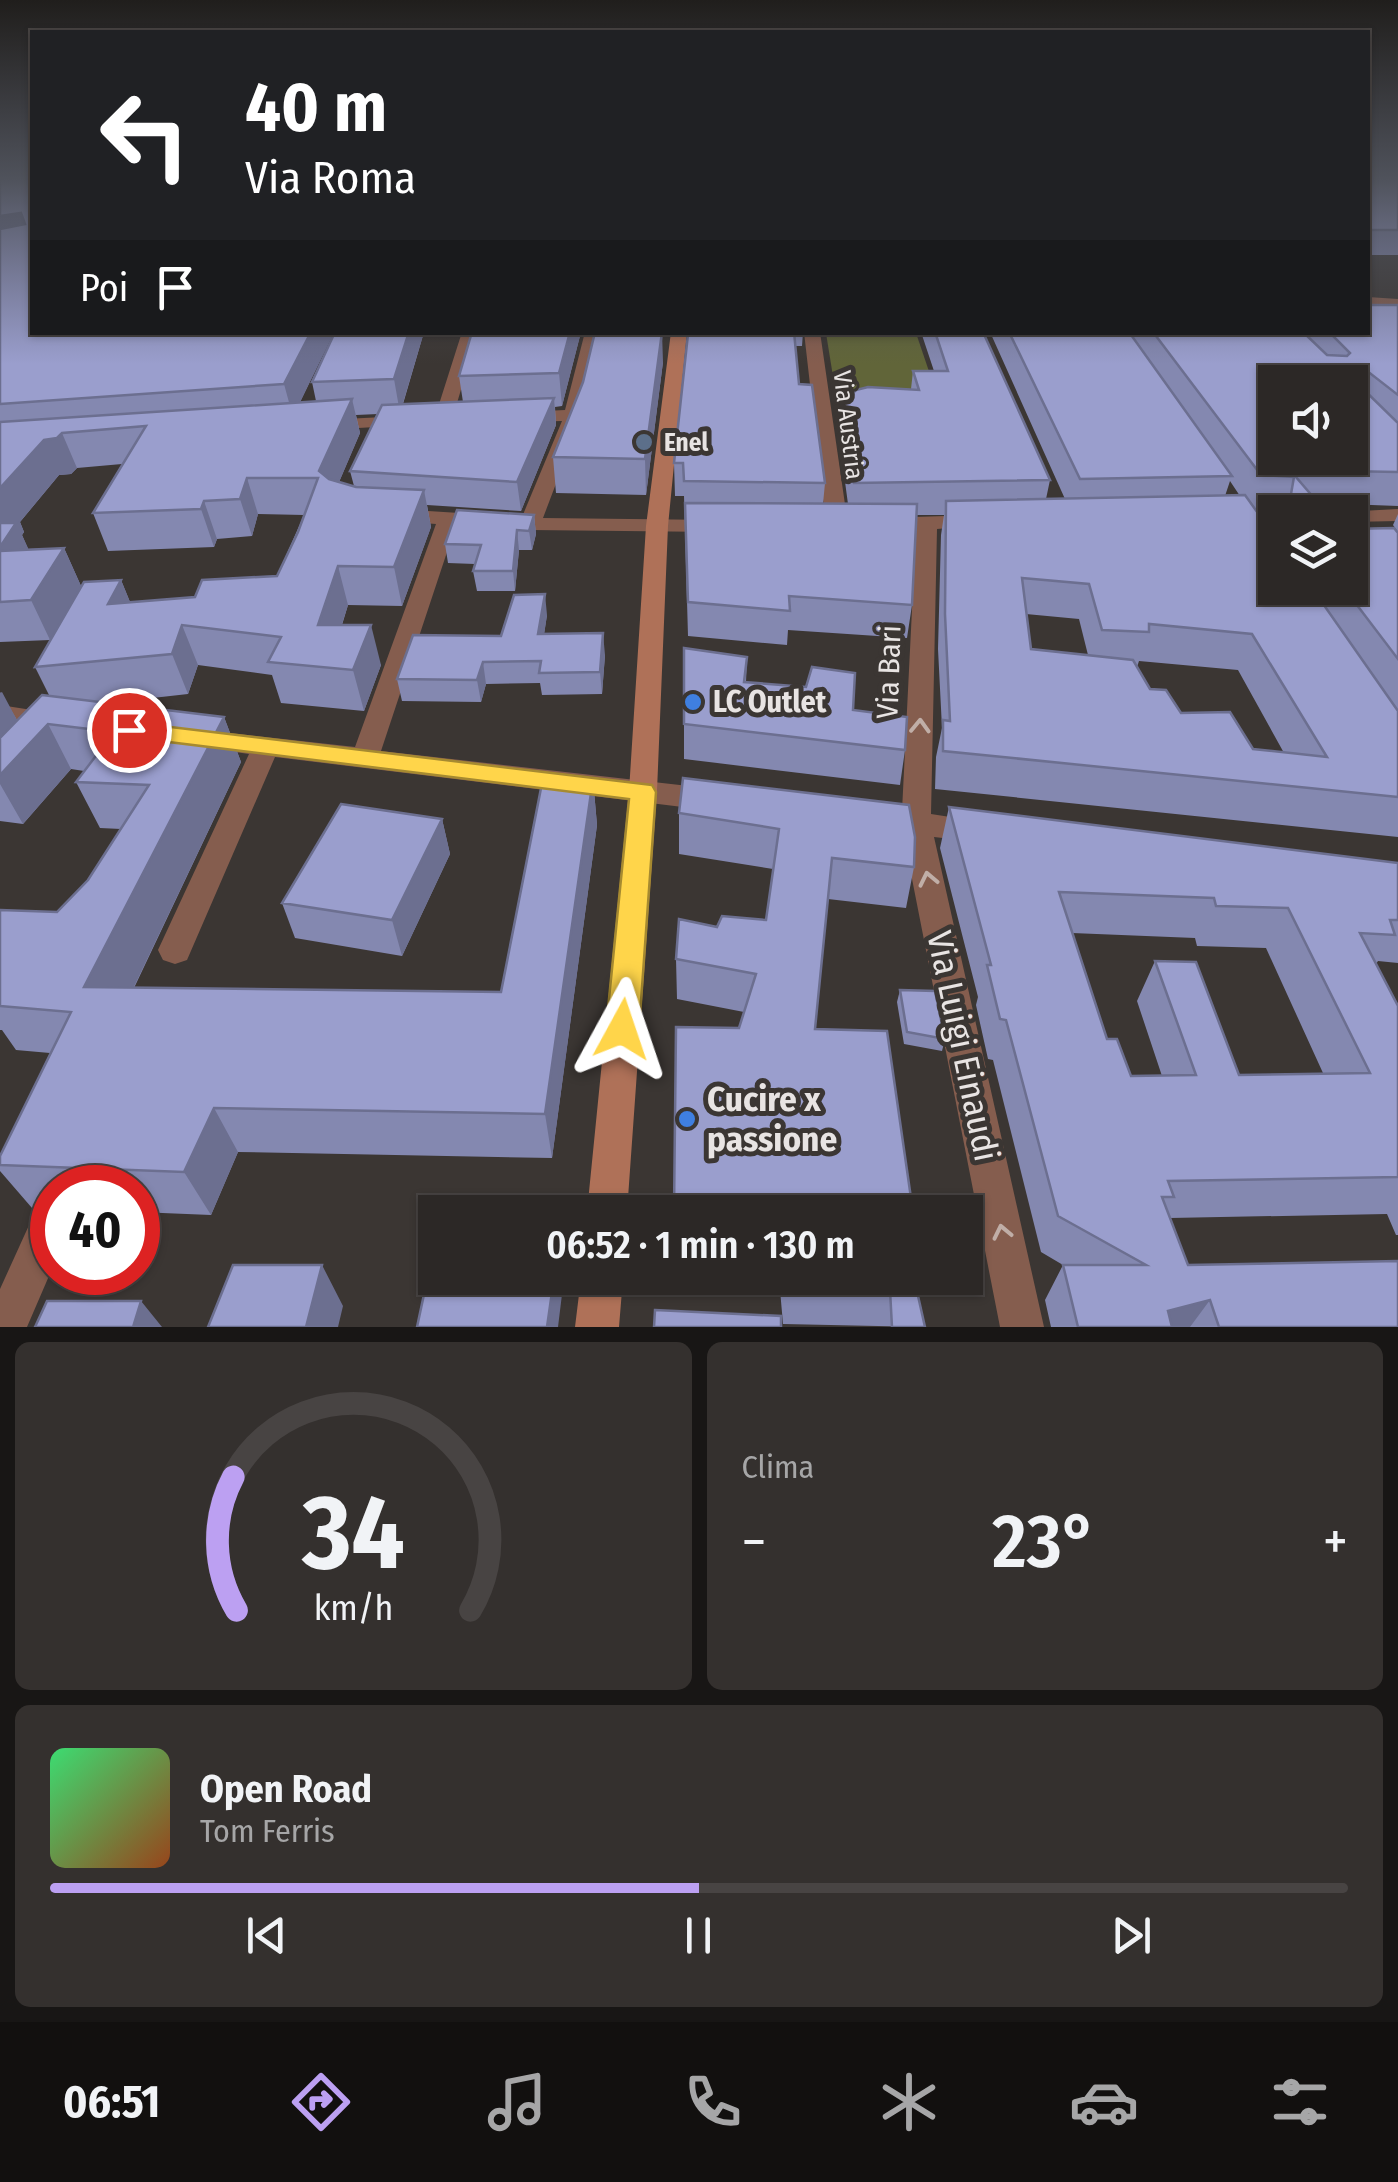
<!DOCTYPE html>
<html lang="it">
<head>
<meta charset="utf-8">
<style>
	:root { --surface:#2c2826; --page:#34302e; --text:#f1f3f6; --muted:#a6a6a7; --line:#484443; --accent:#bca0f2 }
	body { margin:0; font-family:"Fira Sans Condensed",sans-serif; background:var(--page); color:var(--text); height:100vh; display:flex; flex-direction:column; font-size:38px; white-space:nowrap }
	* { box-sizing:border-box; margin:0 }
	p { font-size:32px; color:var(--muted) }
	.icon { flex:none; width:55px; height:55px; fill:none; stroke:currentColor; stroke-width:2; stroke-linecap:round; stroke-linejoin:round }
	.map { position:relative; height:1327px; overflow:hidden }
	.details { display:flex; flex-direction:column; gap:15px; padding:15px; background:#181615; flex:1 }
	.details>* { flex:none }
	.top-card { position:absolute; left:30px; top:30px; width:1340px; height:305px; border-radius:0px; box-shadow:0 2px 8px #0004,0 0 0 2px var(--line); background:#202124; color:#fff; overflow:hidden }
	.fabs { position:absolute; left:1258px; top:365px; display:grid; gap:20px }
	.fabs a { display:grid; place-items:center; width:110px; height:110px; border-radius:0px; background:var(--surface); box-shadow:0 2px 8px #0004,0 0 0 2px var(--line); font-size:50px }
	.speed { position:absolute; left:30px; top:1165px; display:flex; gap:20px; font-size:50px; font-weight:700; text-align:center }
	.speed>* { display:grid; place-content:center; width:130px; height:130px; border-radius:50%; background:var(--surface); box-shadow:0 2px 8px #0004,0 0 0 2px var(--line); line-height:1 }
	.speed .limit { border:15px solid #d22; background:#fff; color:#111 }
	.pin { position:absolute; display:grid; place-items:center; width:85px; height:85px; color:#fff; margin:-42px; border:5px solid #fff; border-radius:50%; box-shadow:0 2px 10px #0007 }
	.me { position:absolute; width:110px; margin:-55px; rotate:5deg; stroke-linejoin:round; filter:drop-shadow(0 0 8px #0008) }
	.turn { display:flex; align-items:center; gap:35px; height:210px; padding:0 50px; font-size:45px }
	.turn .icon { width:130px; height:130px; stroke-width:2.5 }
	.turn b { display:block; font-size:70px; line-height:85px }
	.then { display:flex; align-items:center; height:95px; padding:0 50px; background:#0003; gap:20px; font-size:38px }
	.big { font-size:75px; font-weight:600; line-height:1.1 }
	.details .widget { flex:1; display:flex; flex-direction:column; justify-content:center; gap:15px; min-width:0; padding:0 35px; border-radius:15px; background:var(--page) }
	.details .dial { align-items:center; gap:0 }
	.dial svg { height:260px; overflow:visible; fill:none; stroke:var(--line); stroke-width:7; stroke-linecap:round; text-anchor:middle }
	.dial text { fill:var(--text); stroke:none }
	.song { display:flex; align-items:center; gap:30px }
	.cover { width:120px; height:120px; border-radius:15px; background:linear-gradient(135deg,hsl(140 70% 55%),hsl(20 70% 35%)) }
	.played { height:10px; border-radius:5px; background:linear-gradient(90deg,var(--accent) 50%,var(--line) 50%) }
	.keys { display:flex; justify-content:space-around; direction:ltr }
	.heat { display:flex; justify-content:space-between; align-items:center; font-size:55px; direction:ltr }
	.details .tiles { flex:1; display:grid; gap:15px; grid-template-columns:1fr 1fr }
	.widget:last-child { grid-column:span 2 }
	.trip { position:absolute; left:418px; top:1195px; width:565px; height:100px; border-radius:0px; background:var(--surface); box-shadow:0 2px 8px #0004,0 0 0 2px var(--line); font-weight:600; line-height:100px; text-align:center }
	.tab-bar { display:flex; height:160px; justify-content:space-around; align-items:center; background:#12100f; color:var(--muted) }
	.tab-bar .icon { width:70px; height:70px }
	.tab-bar .selected { color:var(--accent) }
	.tab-bar b { font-size:45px; color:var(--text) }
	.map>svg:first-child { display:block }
	.green { fill:#616539 }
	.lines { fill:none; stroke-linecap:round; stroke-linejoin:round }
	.street { fill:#855d4e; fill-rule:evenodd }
	.secondary { fill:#af7158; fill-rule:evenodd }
	.wall { fill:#8488b0; fill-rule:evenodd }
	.shaded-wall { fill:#6c6f90 }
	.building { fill:#9a9ecd; stroke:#6c6f90; stroke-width:2.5; fill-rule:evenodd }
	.oneway { stroke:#c0aea7 }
	.route { fill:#ffd54a; stroke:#a68a30; stroke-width:2.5 }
	.service-dot { fill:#5c6f8a; stroke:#3b3633; stroke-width:4 }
	.shop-dot { fill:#3f7fe0; stroke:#3b3633; stroke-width:4 }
	.labels { text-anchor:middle; stroke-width:10; stroke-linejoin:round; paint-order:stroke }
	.far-street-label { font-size:25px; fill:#e8e4e3; stroke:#3b3633 }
	.far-poi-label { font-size:25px; font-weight:bold; fill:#e8e4e3; stroke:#3b3633; text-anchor:start }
	.street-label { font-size:30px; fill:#e8e4e3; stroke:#3b3633 }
	.poi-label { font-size:30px; font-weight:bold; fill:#e8e4e3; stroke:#3b3633; text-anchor:start }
	.near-street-label { font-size:35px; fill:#e8e4e3; stroke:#3b3633 }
	.near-poi-label { font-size:35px; font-weight:bold; fill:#e8e4e3; stroke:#3b3633; text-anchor:start }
</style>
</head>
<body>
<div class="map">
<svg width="1398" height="1327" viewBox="0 0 1398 1327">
	<rect width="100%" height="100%" fill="#3b3633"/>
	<!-- green -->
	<path class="green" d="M826,333H916L937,395H836Z"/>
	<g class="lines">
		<!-- street -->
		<path class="street" d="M1368,297L1398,299V307L1368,305Z
			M462,332H478L452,420L443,425L434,420Z
			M585,332H601L582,415L543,518L717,520L728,526L717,532L530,530L456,525L381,751L715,789L725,793L729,800L725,807L715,811L275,757L187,960L175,964L163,960L158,950L249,754L193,746L189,739L193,732L203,730L355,747L436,524L397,521L387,515L397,509L522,517L562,421L524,422L515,417L524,412L565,410Z
			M804,332H820L848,525L837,531L826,525Z
			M404,416L410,417V425L324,430L315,425L324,420Z
			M1398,509V521L1350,522V512H1342Z
			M1227,512H1278L1275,524L1220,522L1217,518L1220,514Z
			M977,515L984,517L987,521L984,525L937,529L931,814L989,823L993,831L989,839L978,842L934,837L1044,1327H1000L903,833L869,827L864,819L869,811L879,808L902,811L916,529L882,530L872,524L882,518Z
			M0,705L64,715L68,721L64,727L55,730L0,723Z
			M45,1217L52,1220V1269L27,1327H0V1289L30,1223Z"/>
		<!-- secondary -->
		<path class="secondary" d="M671,332H687L668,526L657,791L627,1212H587L629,791L646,526Z
			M581,1278H623L619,1327H575Z"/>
	</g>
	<!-- wall -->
	<path class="wall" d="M0,178L334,332L300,402L316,401L312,382L335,332H424L403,404L463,402L459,376L581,332L562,406L555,407L556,425L521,511L427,505L431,527L402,606L348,605L342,625L381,665L364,711L281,703L272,675L198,665L188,694L108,703L224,717L241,762L134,988L501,992L593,779L597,825L552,1158L238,1152L211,1215L138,1212V1188H52V1209L32,1208L0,1171V1156L50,1053L16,1050L2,1030H0V910L57,912L88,880L121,829L100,828L76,782L84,771L71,769L23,824L0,821V692L17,720L49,695L35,667L121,580L130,602L195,597L277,576L304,515L258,514L252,536L217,539L214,547L108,551L93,513L122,464L77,468L71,474L59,475L20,522L24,532L22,535L28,549L64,548L81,586L50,640L0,642ZM378,414L350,471L354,486L339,482L360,433L356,415Z
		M1368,178H1398V255H1368Z
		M1398,305V506L1319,503L1326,512H1275V588H1350L1398,533V837L935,789L936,757L942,728L938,649L941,535L944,515H916L912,605L907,638L788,630L787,645L688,636L684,496H675L674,463L704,332H803L802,346H795L799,384L825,483L823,504H848L839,437L842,406L911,389L913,371H934L921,332H983L1050,480L1046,499H1065L990,332H1368ZM1230,481L1240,496H1225ZM1255,508L1270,509L1265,523ZM1026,614L1079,619L1088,655L1031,649ZM1139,661L1238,670L1284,753L1253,749L1181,713L1150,689L1137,667Z
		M663,362L646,495L556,493L553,457L583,382Z
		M1398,514V532L1393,525Z
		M534,515L536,534L532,550H519L515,591H477L473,571L475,564L448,563L445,544Z
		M547,615L544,634L605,655L602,694L542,695L540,683L486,684L481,702L402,701L397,679Z
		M747,657L746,682L853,710L905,750L900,785L684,759V724Z
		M683,778L914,867L906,908L828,899L815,1029L913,1212H674L676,1027L739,1028L744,1012L677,999L676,959L717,927L766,920L773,869L679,854V813Z
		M949,807L1398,863V963L1378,961L1376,964L1398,1006V1235H1396L1387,1214L1170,1218L1188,1265L1398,1327H1051L1045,1300L1063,1265L1041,1252L993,1060L988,1059L976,1005L978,997L940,848ZM1072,933L1195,938L1197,946L1266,948L1323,1073L1239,1075L1155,961L1137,1001L1162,1076H1131L1107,1039Z
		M442,819L450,854L402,956L295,938L282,903Z
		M900,990L945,1039L942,1051L904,1044L897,1002Z
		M779,1278H914L925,1327L783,1324Z"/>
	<!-- shaded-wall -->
	<path class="shaded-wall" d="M21,213L32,239L0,244V216Z
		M311,332H334L293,417L284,384Z
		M409,332H424L400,413L394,379Z
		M570,332H581L562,406L559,373Z
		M662,332L663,362L646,495L645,459Z
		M554,398L556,425L521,511L517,482Z
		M352,399L360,433L328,508L319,471Z
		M62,433L77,468L71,474L59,475L20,522L24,532L22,535L34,561H0V488L44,440Z
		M247,478L258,514L252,536L240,499Z
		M424,490L431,527L402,606L394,567Z
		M204,501L217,539L214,547L201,509Z
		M534,515L536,534L532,550L529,531Z
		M517,530L519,550L515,591L513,571Z
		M64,548L81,586L50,640L31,600Z
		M338,566L348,605L329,665L318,625Z
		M121,580L137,619L108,604Z
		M545,594L547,615L541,655L538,634Z
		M182,625L198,665L188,694L172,654Z
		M371,625L381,665L364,711L353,670Z
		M603,633L605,655L602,694L600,672Z
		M483,662L486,684L481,702L477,680Z
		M2,692L26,737L0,764V693Z
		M224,717L241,762L112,1033L84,987Z
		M48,724L71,769L23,824L0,784V775Z
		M593,779L597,825L552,1158L545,1114Z
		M442,819L450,854L402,956L392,920Z
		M214,1108L238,1152L211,1215L184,1172Z
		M322,1265L343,1306L338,1327H306Z
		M554,1278H564L558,1327H547Z
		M1210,1300L1190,1327H1157L1168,1311Z
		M141,1301L162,1327H133Z"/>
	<!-- building -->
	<path class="building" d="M0,178H32V184L30,185H32V332H311L284,384L0,404V229L25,224L21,213L0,216Z
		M1368,178H1398V230H1368Z
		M1368,305H1398V395L1362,367L1359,385L1398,423V472L1290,470L1326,512H1289L1276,495L1291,494L1294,477L1261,475L1153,332H1303L1327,355L1347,356L1350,353L1329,332H1368ZM1275,382H1350V458H1275Z
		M335,332H409L394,379L312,382Z
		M472,332H570L559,373L459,376Z
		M595,332H662L645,459L553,457L583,382Z
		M704,332H794L799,384L812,385L825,483L684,481L683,463H674L688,334H704Z
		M935,332H983L1050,480L854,483L842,406L856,390L868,387L919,390L913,371H948Z
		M1009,332H1129L1232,476L1080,479Z
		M554,398L517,482L350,471L382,405Z
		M352,399L319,471L329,479L356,487L424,490L394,567L338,566L318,625H371L353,670L268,662L281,637L182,625L172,654L35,667L84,582L121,580L108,604L195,597L202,580L277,576L298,532L318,478H247L240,499L204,501L201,509L93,513L146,426L62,433L57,438L44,440L0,488V422Z
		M1245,495L1275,537V588H1312L1398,711V797L943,751V720L950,721L945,614L946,501ZM1022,578L1089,584L1102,630L1149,632V624L1252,634L1327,757L1253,749L1230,712L1181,713L1166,690L1150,689L1133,660L1031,649Z
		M685,503L917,504L912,605L789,596L790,611L688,602Z
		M457,510L534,515L529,531L517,530L513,571H473L481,545L445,544Z
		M0,523H16L0,547Z
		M1394,528L1398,533V659L1344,588H1350V529Z
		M64,548L31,600L0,602V551Z
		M545,594L538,634L603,633L600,672L539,673L541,661L483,662L477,680L397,679L413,635L501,636L514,595Z
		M684,648L747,657L744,682L806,687L812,667L855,673L853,710L907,717L905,750L684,724Z
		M42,695L224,717L84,987L501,992L543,778L593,779L545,1114L214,1108L184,1172L0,1165V1156L71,1012L0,1006V910L57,912L88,880L149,785L76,782L114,732L48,724L0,775V738Z
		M683,778L909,805L915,837L914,867L832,858L815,1029L887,1031L913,1212L674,1211L676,1027L739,1028L756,974L676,959L679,919L717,927L722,916L766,920L779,829L679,813Z
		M341,804L442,819L392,920L282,903Z
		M949,807L1398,863V920H1390L1395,935L1360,933L1398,1006V1177L1168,1181L1174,1197H1162L1188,1265L1398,1261V1327H1219L1210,1300L1168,1311L1172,1327H1078L1063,1265H1146L1058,1216L1006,1020L1000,1019L987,965H991ZM1059,892L1214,898L1216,906L1288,908L1370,1073L1239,1075L1196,962L1155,961L1196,1075L1131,1076L1117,1039H1107Z
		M900,990L935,991L945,1039L907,1032Z
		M435,1243V1278H554L547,1327H417Z
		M233,1265H322L306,1327H208Z
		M786,1278H914L925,1327H892L890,1290L787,1289Z
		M47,1301H141L133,1327H35Z
		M655,1310L781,1316V1327H654Z"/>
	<!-- one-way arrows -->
	<defs><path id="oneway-chevron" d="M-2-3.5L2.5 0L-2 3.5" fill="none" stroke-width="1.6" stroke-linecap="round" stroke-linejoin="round" transform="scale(2.5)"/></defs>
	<g class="oneway">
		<use href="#oneway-chevron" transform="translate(920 726) rotate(-88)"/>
		<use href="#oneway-chevron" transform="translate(928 879) rotate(-102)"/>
		<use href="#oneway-chevron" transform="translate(1002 1232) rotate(-102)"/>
	</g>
	<!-- sky -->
	<linearGradient id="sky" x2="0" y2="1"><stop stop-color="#201e1c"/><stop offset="0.49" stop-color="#4f525b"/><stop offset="1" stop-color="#4f525b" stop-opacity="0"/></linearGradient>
	<rect width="1398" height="364" fill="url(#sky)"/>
	<!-- route -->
	<path class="route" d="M129,722L652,785L656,792L639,1029L634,1039L622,1043L611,1039L606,1029L629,799L120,736L117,730L120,724Z"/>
	<!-- markers -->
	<circle class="service-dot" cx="644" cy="442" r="10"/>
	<g class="shop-dot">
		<circle cx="693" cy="702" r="10"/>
		<circle cx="687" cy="1119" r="10"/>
	</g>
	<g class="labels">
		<!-- far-street labels -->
		<g class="far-street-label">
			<text transform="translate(849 425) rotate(83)" y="9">Via Austria</text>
		</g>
		<!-- far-poi labels -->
		<g class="far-poi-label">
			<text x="664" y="451">Enel</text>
		</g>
		<!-- street labels -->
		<g class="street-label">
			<text transform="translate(889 672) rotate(-88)" y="10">Via Bari</text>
		</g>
		<!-- poi labels -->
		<g class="poi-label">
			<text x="713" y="712">LC Outlet</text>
		</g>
		<!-- near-street labels -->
		<g class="near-street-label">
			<text transform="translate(963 1046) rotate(78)" y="12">Via Luigi Einaudi</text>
		</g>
		<!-- near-poi labels -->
		<g class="near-poi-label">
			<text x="707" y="1111">Cucire x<tspan x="707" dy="40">passione</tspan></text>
		</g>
	</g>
</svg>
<div class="fabs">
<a><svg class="icon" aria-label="sound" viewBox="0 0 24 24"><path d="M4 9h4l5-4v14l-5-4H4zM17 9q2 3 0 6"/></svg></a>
<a><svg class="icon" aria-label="layers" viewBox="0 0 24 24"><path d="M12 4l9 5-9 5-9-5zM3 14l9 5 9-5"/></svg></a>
</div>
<div class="speed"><div class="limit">40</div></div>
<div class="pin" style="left:129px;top:730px;background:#d93025"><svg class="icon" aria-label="arrive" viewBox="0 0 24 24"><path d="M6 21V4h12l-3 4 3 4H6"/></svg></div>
<svg class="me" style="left:622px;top:1029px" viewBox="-20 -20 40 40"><path d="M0-17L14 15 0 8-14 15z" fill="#ffd54a" stroke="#fff" stroke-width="4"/></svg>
<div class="trip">06:52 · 1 min · 130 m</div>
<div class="top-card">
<div class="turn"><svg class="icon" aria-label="left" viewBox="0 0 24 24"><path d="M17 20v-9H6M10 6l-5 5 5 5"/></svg><div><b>40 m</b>Via Roma</div></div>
<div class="then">Poi<svg class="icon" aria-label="arrive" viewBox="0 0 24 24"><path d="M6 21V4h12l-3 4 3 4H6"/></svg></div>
</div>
</div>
<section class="details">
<div class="tiles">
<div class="widget dial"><svg viewBox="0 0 100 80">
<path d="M14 69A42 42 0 1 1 86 69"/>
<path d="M14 69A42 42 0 0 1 13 28" stroke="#bca0f2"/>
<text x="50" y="56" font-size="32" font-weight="700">34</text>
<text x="50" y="72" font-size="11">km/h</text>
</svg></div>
<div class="widget"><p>Clima</p>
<div class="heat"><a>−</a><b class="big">23°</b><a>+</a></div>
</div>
<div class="widget">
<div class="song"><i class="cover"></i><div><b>Open Road</b><p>Tom Ferris</p></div></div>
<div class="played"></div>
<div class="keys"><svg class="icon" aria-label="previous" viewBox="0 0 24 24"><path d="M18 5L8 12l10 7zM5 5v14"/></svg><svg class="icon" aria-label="pause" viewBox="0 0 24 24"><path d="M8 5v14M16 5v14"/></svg><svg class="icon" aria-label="next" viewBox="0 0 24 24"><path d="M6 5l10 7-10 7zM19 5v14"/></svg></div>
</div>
</div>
</section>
<nav class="tab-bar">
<b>06:51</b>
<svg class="icon selected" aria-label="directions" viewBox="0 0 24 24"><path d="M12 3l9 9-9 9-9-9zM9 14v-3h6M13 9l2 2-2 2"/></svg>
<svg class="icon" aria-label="music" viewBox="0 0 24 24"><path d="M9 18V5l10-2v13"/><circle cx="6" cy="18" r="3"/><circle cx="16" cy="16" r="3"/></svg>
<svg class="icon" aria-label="phone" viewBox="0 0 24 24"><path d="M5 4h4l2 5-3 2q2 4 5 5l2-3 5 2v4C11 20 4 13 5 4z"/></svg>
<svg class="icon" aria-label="climate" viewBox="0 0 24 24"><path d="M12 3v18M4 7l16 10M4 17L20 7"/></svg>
<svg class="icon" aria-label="car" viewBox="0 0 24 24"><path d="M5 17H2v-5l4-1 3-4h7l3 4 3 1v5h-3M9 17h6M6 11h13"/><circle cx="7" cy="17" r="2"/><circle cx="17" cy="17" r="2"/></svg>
<svg class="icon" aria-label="filters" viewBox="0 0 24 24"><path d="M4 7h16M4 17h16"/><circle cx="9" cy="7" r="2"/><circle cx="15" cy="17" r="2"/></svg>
</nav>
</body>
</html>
